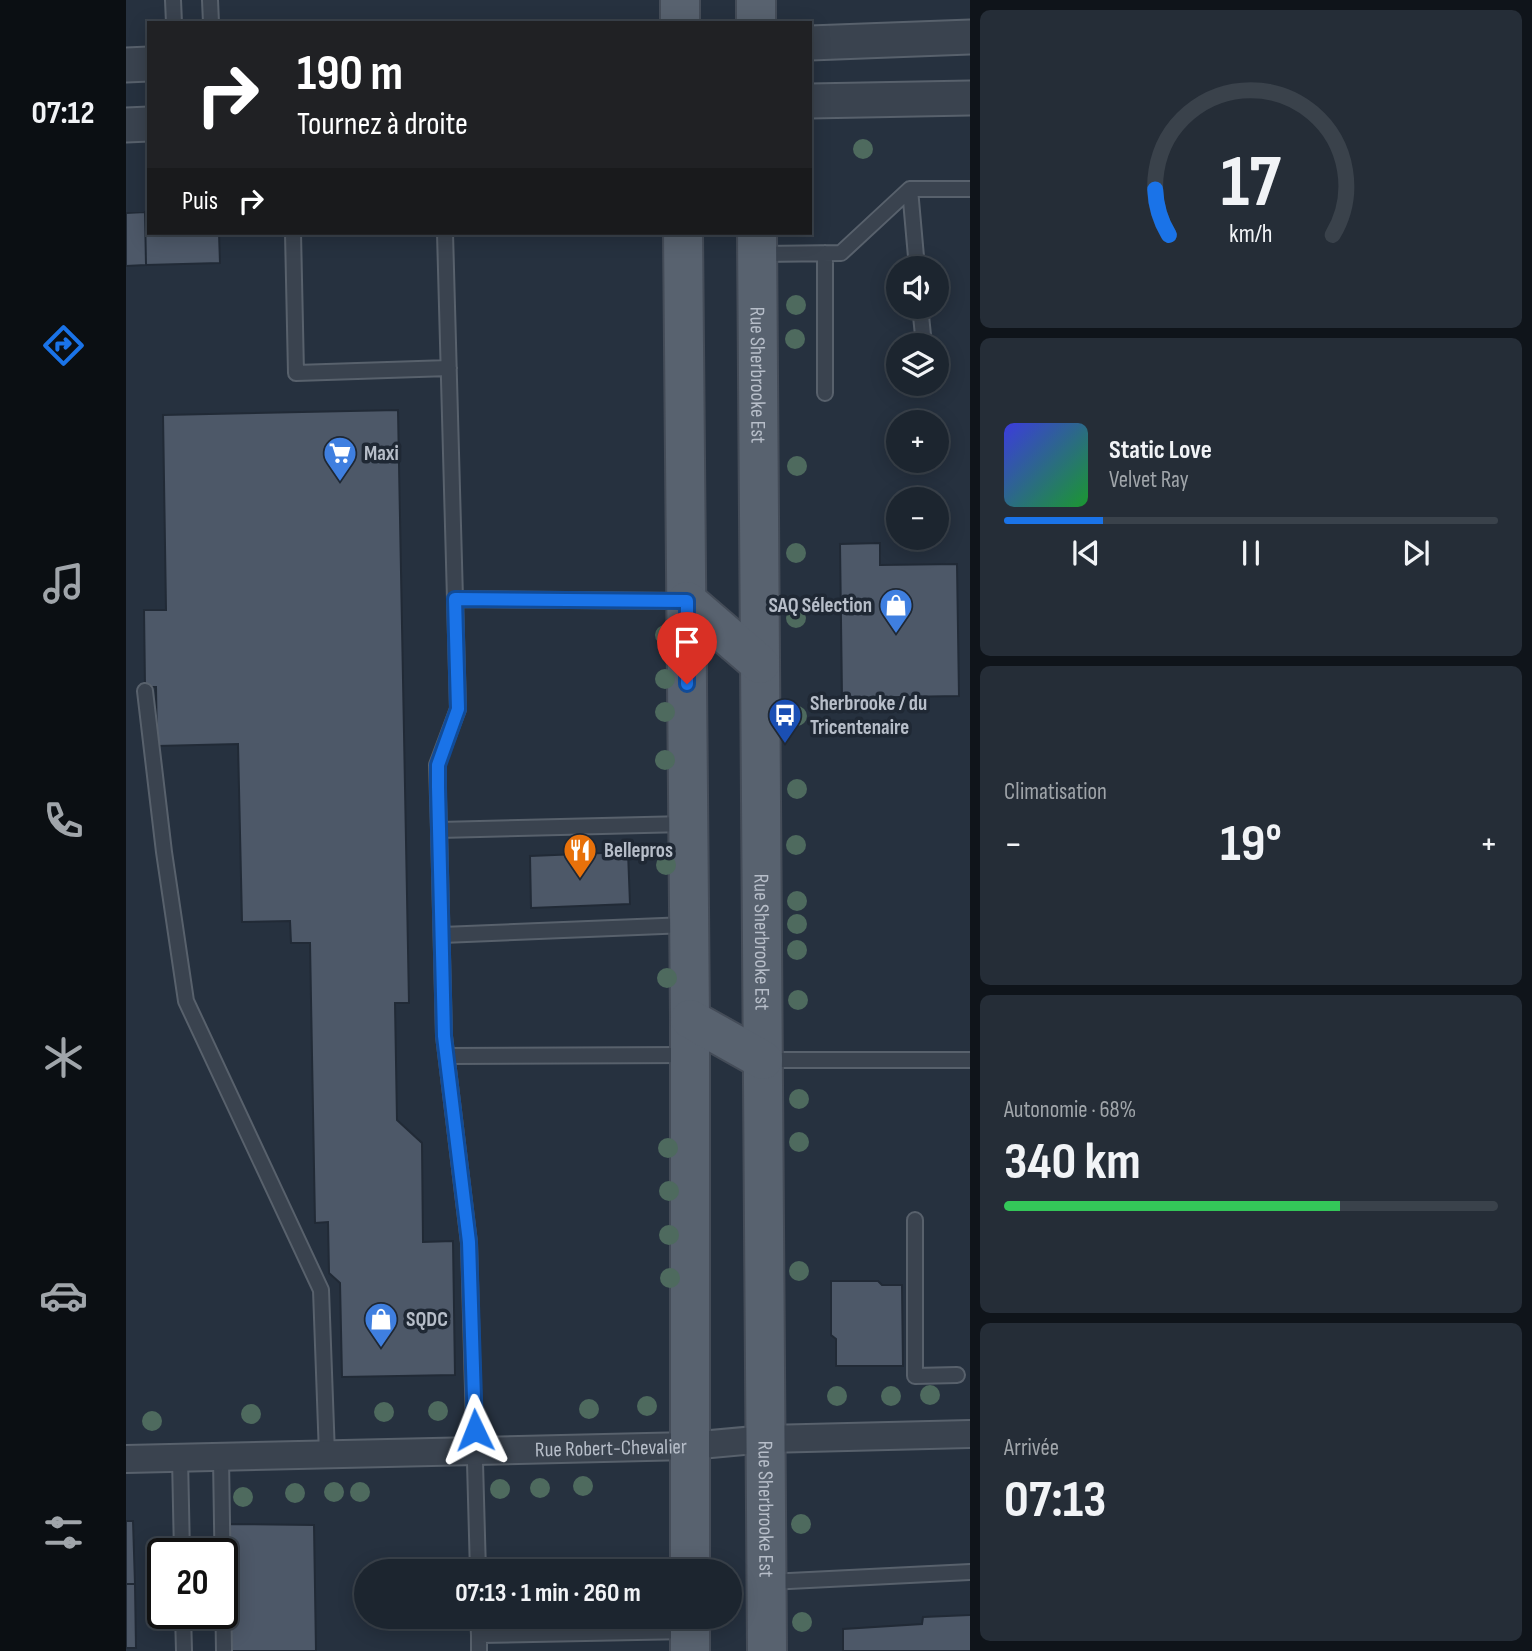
<!DOCTYPE html>
<html lang="fr">
<head>
<meta charset="utf-8">
<style>
	:root { --surface:#1c252f; --page:#252d37; --text:#f1f3f6; --muted:#a0a5aa; --line:#3a424b; --accent:#1a73e8 }
	body { margin:0; font-family:"Sofia Sans Condensed",sans-serif; background:var(--page); color:var(--text); height:100vh; display:flex; flex-direction:column; font-size:26px; white-space:nowrap }
	* { box-sizing:border-box; margin:0 }
	p { font-size:23px; color:var(--muted) }
	.icon { flex:none; width:38px; height:38px; fill:none; stroke:currentColor; stroke-width:2; stroke-linecap:round; stroke-linejoin:round }
	.map { position:relative; flex:1; overflow:hidden }
	.drawer { display:flex; flex-direction:column; gap:10px; padding:10px; background:#0f141a; width:562px }
	.drawer>* { flex:none }
	.hud { position:absolute; left:21px; top:21px; width:665px; height:214px; border-radius:0px; box-shadow:0 4px 18px #0003,0 0 0 2px var(--line); background:#202124; color:#fff; overflow:hidden }
	.controls { position:absolute; left:760px; top:256px; display:grid; gap:14px }
	.controls a { display:grid; place-items:center; width:63px; height:63px; border-radius:50%; background:var(--surface); box-shadow:0 4px 18px #0003,0 0 0 2px var(--line); font-size:35px }
	.speed { position:absolute; left:21px; top:1538px; display:flex; gap:14px; font-size:35px; font-weight:700; text-align:center }
	.speed>* { display:grid; place-content:center; width:91px; height:91px; border-radius:50%; background:var(--surface); box-shadow:0 4px 18px #0003,0 0 0 2px var(--line); line-height:1 }
	.speed .limit { border:4px solid #111; border-radius:10px; background:#fff; color:#111 }
	.pin { position:absolute; display:grid; place-items:center; width:60px; height:60px; color:#fff; margin:-72px -30px; border-radius:50% 50% 50% 0; rotate:-45deg; box-shadow:0 0 7px #0007 }
	.pin .icon { rotate:45deg }
	.me { position:absolute; width:77px; margin:-38px; rotate:358deg; stroke-linejoin:round; filter:drop-shadow(0 0 5px #0008) }
	.turn { display:flex; align-items:center; gap:24px; height:147px; padding:0 35px; font-size:32px }
	.turn .icon { width:91px; height:91px; stroke-width:2.5 }
	.turn b { display:block; font-size:49px; line-height:60px }
	.then { display:flex; align-items:center; height:66px; padding:0 35px; background:#0003; gap:14px; font-size:26px }
	.big { font-size:52px; font-weight:700; line-height:1.1 }
	.drawer .card { flex:1; display:flex; flex-direction:column; justify-content:center; gap:10px; min-width:0; padding:0 24px; border-radius:10px; background:var(--page) }
	.drawer .dial { align-items:center; gap:0 }
	.dial svg { height:182px; overflow:visible; fill:none; stroke:var(--line); stroke-width:7; stroke-linecap:round; text-anchor:middle }
	.dial text { fill:var(--text); stroke:none }
	.song { display:flex; align-items:center; gap:21px }
	.cover { width:84px; height:84px; border-radius:10px; background:linear-gradient(135deg,hsl(240 70% 55%),hsl(130 70% 35%)) }
	.played { height:7px; border-radius:4px; background:linear-gradient(90deg,var(--accent) 20%,var(--line) 20%) }
	.keys { display:flex; justify-content:space-around; direction:ltr }
	.heat { display:flex; justify-content:space-between; align-items:center; font-size:38px; direction:ltr }
	.charge { height:10px; border-radius:5px; background:linear-gradient(90deg,#34c759 68%,var(--line) 0) }
	.trip { position:absolute; left:228px; top:1559px; width:388px; height:70px; border-radius:35px; background:var(--surface); box-shadow:0 4px 18px #0003,0 0 0 2px var(--line); font-weight:700; line-height:70px; text-align:center }
	main { display:flex; flex:1; min-height:0 }
	.tab-bar { display:flex; flex-direction:column; width:126px; justify-content:space-around; align-items:center; background:#0b0f13; color:var(--muted) }
	.tab-bar .icon { width:49px; height:49px }
	.tab-bar .current { color:var(--accent) }
	.tab-bar b { font-size:32px; color:var(--text) }
	.map>svg:first-child { display:block }
	.building { fill:#4d5868; stroke:#212a36; stroke-width:2 }
	.lines { fill:none; stroke-linecap:round; stroke-linejoin:round }
	.service-casing { stroke:#58616c; stroke-width:18 }
	.minor-casing { stroke:#58616c; stroke-width:30 }
	.tertiary-casing { stroke:#58616c; stroke-width:37 }
	.primary-casing { stroke:#444c58; stroke-width:42 }
	.service { stroke:#3a434f; stroke-width:14 }
	.minor { stroke:#3a434f; stroke-width:26 }
	.tertiary { stroke:#3a434f; stroke-width:33 }
	.primary { stroke:#58626f; stroke-width:38 }
	.tree { fill:#4e6a5e }
	.route-casing { stroke:#114b97; stroke-width:18 }
	.route { stroke:#1a73e8; stroke-width:12 }
	.labels { text-anchor:middle; stroke-width:7; stroke-linejoin:round; paint-order:stroke }
	.street-label { font-size:21px; fill:#b7bec9; stroke:#1f2834 }
	.poi-label { font-size:21px; font-weight:bold; fill:#b7bec9; stroke:#1f2834; text-anchor:start }
</style>
</head>
<body>
<main>
<nav class="tab-bar">
<b>07:12</b>
<svg class="icon current" aria-label="directions" viewBox="0 0 24 24"><path d="M12 3l9 9-9 9-9-9zM9 14v-3h6M13 9l2 2-2 2"/></svg>
<svg class="icon" aria-label="music" viewBox="0 0 24 24"><path d="M9 18V5l10-2v13"/><circle cx="6" cy="18" r="3"/><circle cx="16" cy="16" r="3"/></svg>
<svg class="icon" aria-label="phone" viewBox="0 0 24 24"><path d="M5 4h4l2 5-3 2q2 4 5 5l2-3 5 2v4C11 20 4 13 5 4z"/></svg>
<svg class="icon" aria-label="climate" viewBox="0 0 24 24"><path d="M12 3v18M4 7l16 10M4 17L20 7"/></svg>
<svg class="icon" aria-label="car" viewBox="0 0 24 24"><path d="M5 17H2v-5l4-1 3-4h7l3 4 3 1v5h-3M9 17h6M6 11h13"/><circle cx="7" cy="17" r="2"/><circle cx="17" cy="17" r="2"/></svg>
<svg class="icon" aria-label="filters" viewBox="0 0 24 24"><path d="M4 7h16M4 17h16"/><circle cx="9" cy="7" r="2"/><circle cx="15" cy="17" r="2"/></svg>
</nav>
<div class="map">
<svg width="845" height="1651" viewBox="0 0 845 1651">
	<rect width="100%" height="100%" fill="#26313f"/>
	<!-- building -->
	<path class="building" d="M19,212H23V233H93L94,263L20,265Z
		M19,212L20,265L0,266V213Z
		M272,410L283,1003H269L271,1120L296,1143L297,1242L327,1241L329,1375L216,1377L214,1283L203,1273L202,1222L189,1223L184,943H165L164,921L116,922L112,744L31,746L30,687H19L18,610H40L37,415Z
		M754,543V565L831,564L833,696L716,698L714,544Z
		M502,852L504,904L405,908L404,856Z
		M705,1281H752L756,1285H776L777,1366H710V1339L705,1335Z
		M0,1521H7L9,1584H0Z
		M100,1524L188,1525L190,1651H102Z
		M0,1584H9L10,1648H0Z
		M845,1615V1651H717V1629L796,1624L797,1617Z"/>
	<g class="lines">
		<defs>
			<path id="service" d="M47,0L48,23
				M84,0L85,23
				M784,189L791,268
				M167,233L170,373L323,368
				M319,233L332,709L311,765L313,830L318,1036L343,1243L352,1572
				M699,253V393
				M633,254L715,253L784,189H845
				M794,306L798,345
				M329,599L560,601
				M19,691L38,852L60,1001L195,1290L201,1455
				M313,830L560,824
				M316,935L561,925
				M321,1056L563,1055
				M639,1060H845
				M789,1220V1376L831,1375
				M54,1458L56,1554
				M95,1458L98,1651
				M643,1582L845,1572
				M57,1614L58,1651
				M352,1617L353,1635L563,1631
				M353,1635V1651"/>
			<g id="minor">
				<path id="s1" d="M0,1459L563,1446L640,1439L845,1434"/>
			</g>
			<path id="tertiary" d="M684,43L845,37
				M0,65L23,64
				M684,101L845,98
				M0,125L23,124"/>
			<g id="primary">
				<path d="M554,0V23"/>
				<path d="M630,0V23"/>
				<path d="M557,233L564,1019V1572"/>
				<path id="s2" d="M631,233L641,1651"/>
				<path d="M561,601L634,664"/>
				<path d="M564,1019L637,1060"/>
				<path d="M564,1617V1651"/>
			</g>
		</defs>
		<!-- service casing -->
		<use href="#service" class="service-casing"/>
		<!-- minor casing -->
		<use href="#minor" class="minor-casing"/>
		<!-- tertiary casing -->
		<use href="#tertiary" class="tertiary-casing"/>
		<!-- primary casing -->
		<use href="#primary" class="primary-casing"/>
		<!-- service -->
		<use href="#service" class="service"/>
		<!-- minor -->
		<use href="#minor" class="minor"/>
		<!-- tertiary -->
		<use href="#tertiary" class="tertiary"/>
		<!-- primary -->
		<use href="#primary" class="primary"/>
	</g>
	<!-- trees -->
	<g class="tree">
		<circle cx="737" cy="149" r="10"/>
		<circle cx="670" cy="305" r="10"/>
		<circle cx="669" cy="339" r="10"/>
		<circle cx="671" cy="466" r="10"/>
		<circle cx="670" cy="553" r="10"/>
		<circle cx="670" cy="618" r="10"/>
		<circle cx="539" cy="635" r="10"/>
		<circle cx="539" cy="679" r="10"/>
		<circle cx="539" cy="712" r="10"/>
		<circle cx="671" cy="716" r="10"/>
		<circle cx="539" cy="760" r="10"/>
		<circle cx="671" cy="789" r="10"/>
		<circle cx="670" cy="845" r="10"/>
		<circle cx="540" cy="865" r="10"/>
		<circle cx="671" cy="901" r="10"/>
		<circle cx="671" cy="924" r="10"/>
		<circle cx="671" cy="950" r="10"/>
		<circle cx="541" cy="978" r="10"/>
		<circle cx="672" cy="1000" r="10"/>
		<circle cx="673" cy="1099" r="10"/>
		<circle cx="673" cy="1142" r="10"/>
		<circle cx="542" cy="1148" r="10"/>
		<circle cx="543" cy="1191" r="10"/>
		<circle cx="543" cy="1235" r="10"/>
		<circle cx="673" cy="1271" r="10"/>
		<circle cx="544" cy="1278" r="10"/>
		<circle cx="804" cy="1395" r="10"/>
		<circle cx="711" cy="1396" r="10"/>
		<circle cx="765" cy="1396" r="10"/>
		<circle cx="521" cy="1406" r="10"/>
		<circle cx="463" cy="1409" r="10"/>
		<circle cx="312" cy="1411" r="10"/>
		<circle cx="258" cy="1412" r="10"/>
		<circle cx="125" cy="1414" r="10"/>
		<circle cx="26" cy="1421" r="10"/>
		<circle cx="457" cy="1486" r="10"/>
		<circle cx="414" cy="1488" r="10"/>
		<circle cx="374" cy="1489" r="10"/>
		<circle cx="208" cy="1492" r="10"/>
		<circle cx="234" cy="1492" r="10"/>
		<circle cx="169" cy="1493" r="10"/>
		<circle cx="117" cy="1497" r="10"/>
		<circle cx="675" cy="1524" r="10"/>
		<circle cx="676" cy="1622" r="10"/>
	</g>
	<g class="lines">
		<defs>
			<path id="route" d="M349,1430L343,1242L318,1036L312,787V765L332,709L329,599L561,601V684"/>
		</defs>
		<!-- route casing -->
		<use href="#route" class="route-casing"/>
		<!-- route -->
		<use href="#route" class="route"/>
	</g>
	<!-- icons -->
	<defs>
		<symbol id="supermarket-pin" viewBox="-11 -11 22 30"><path d="M0 17L-7.5 6A9.5 9.5 0 1 1 7.5 6Z" fill="#3f7fe0" stroke="#1f2834"/><path d="M-6-5.5h2.5l.6 2H6L4.5 2H-2.5L-4.4-4H-6ZM-1.5 3.2a1.3 1.3 0 1 0 .1 0ZM3 3.2a1.3 1.3 0 1 0 .1 0Z" fill="#fff"/></symbol>
		<symbol id="shop-pin" viewBox="-11 -11 22 30"><path d="M0 17L-7.5 6A9.5 9.5 0 1 1 7.5 6Z" fill="#3f7fe0" stroke="#1f2834"/><path d="M-5-2.5h2.3a2.7 3.5 0 0 1 5.4 0H5L5.5 6h-11ZM-1.5-2.5h3a1.5 2.3 0 0 0-3 0Z" fill="#fff"/></symbol>
		<symbol id="bus-pin" viewBox="-11 -11 22 30"><path d="M0 17L-7.5 6A9.5 9.5 0 1 1 7.5 6Z" fill="#1a4fb4" stroke="#1f2834"/><path d="M-5-6H5V4H4V6H2V4H-2V6H-4V4H-5ZM-3.5-4V0h7V-4ZM-3.5 1.2v1.5H-2V1.2ZM2 1.2v1.5H3.5V1.2Z" fill="#fff"/></symbol>
		<symbol id="restaurant-pin" viewBox="-11 -11 22 30"><path d="M0 17L-7.5 6A9.5 9.5 0 1 1 7.5 6Z" fill="#e8710a" stroke="#1f2834"/><path d="M-5-6h1v4h1v-4h1v4h1v-4h1v5L-1.5 .5V6h-2V.5L-5-1ZM5-6V6H3V1.5H1.5Q1.5-4 5-6Z" fill="#fff"/></symbol>
	</defs>
	<g fill-rule="evenodd">
		<use href="#supermarket-pin" x="195" y="434" width="38" height="52"/>
		<use href="#shop-pin" x="751" y="586" width="38" height="52"/>
		<use href="#bus-pin" x="640" y="696" width="38" height="52"/>
		<use href="#restaurant-pin" x="435" y="831" width="38" height="52"/>
		<use href="#shop-pin" x="236" y="1300" width="38" height="52"/>
	</g>
	<g class="labels">
		<!-- street labels -->
		<g class="street-label">
			<text dy="7" stroke="none"><textPath href="#s2" startOffset="142">Rue Sherbrooke Est</textPath></text>
			<text dy="7" stroke="none"><textPath href="#s2" startOffset="709">Rue Sherbrooke Est</textPath></text>
			<text dy="7" stroke="none"><textPath href="#s1" startOffset="485">Rue Robert-Chevalier</textPath></text>
			<text dy="7" stroke="none"><textPath href="#s2" startOffset="1276">Rue Sherbrooke Est</textPath></text>
		</g>
		<!-- poi labels -->
		<g class="poi-label">
			<text x="238" y="460">Maxi</text>
			<text x="746" y="612" text-anchor="end">SAQ Sélection</text>
			<text x="684" y="710">Sherbrooke / du<tspan x="684" dy="24">Tricentenaire</tspan></text>
			<text x="478" y="857">Bellepros</text>
			<text x="280" y="1326">SQDC</text>
		</g>
	</g>
</svg>
<div class="controls">
<a><svg class="icon" aria-label="sound" viewBox="0 0 24 24"><path d="M4 9h4l5-4v14l-5-4H4zM17 9q2 3 0 6"/></svg></a>
<a><svg class="icon" aria-label="layers" viewBox="0 0 24 24"><path d="M12 4l9 5-9 5-9-5zM3 14l9 5 9-5"/></svg></a>
<a>+</a>
<a>−</a>
</div>
<div class="speed"><div class="limit">20</div></div>
<div class="pin" style="left:561px;top:684px;background:#d93025"><svg class="icon" aria-label="arrive" viewBox="0 0 24 24"><path d="M6 21V4h12l-3 4 3 4H6"/></svg></div>
<svg class="me" style="left:349px;top:1430px" viewBox="-20 -20 40 40"><path d="M0-17L14 15 0 8-14 15z" fill="#1a73e8" stroke="#fff" stroke-width="4"/></svg>
<div class="trip">07:13 · 1 min · 260 m</div>
<div class="hud">
<div class="turn"><svg class="icon" aria-label="right" viewBox="0 0 24 24"><path d="M7 20v-9h11M14 6l5 5-5 5"/></svg><div><b>190 m</b>Tournez à droite</div></div>
<div class="then">Puis<svg class="icon" aria-label="right" viewBox="0 0 24 24"><path d="M7 20v-9h11M14 6l5 5-5 5"/></svg></div>
</div>
</div>
<section class="drawer">
<div class="card dial"><svg viewBox="0 0 100 80">
<path d="M14 69A42 42 0 1 1 86 69"/>
<path d="M14 69A42 42 0 0 1 8 49" stroke="#1a73e8"/>
<text x="50" y="56" font-size="32" font-weight="700">17</text>
<text x="50" y="72" font-size="11">km/h</text>
</svg></div>
<div class="card">
<div class="song"><i class="cover"></i><div><b>Static Love</b><p>Velvet Ray</p></div></div>
<div class="played"></div>
<div class="keys"><svg class="icon" aria-label="previous" viewBox="0 0 24 24"><path d="M18 5L8 12l10 7zM5 5v14"/></svg><svg class="icon" aria-label="pause" viewBox="0 0 24 24"><path d="M8 5v14M16 5v14"/></svg><svg class="icon" aria-label="next" viewBox="0 0 24 24"><path d="M6 5l10 7-10 7zM19 5v14"/></svg></div>
</div>
<div class="card"><p>Climatisation</p>
<div class="heat"><a>−</a><b class="big">19°</b><a>+</a></div>
</div>
<div class="card"><p>Autonomie · 68%</p><b class="big">340 km</b><div class="charge"></div></div>
<div class="card"><p>Arrivée</p><b class="big">07:13</b></div>
</section>
</main>
</body>
</html>
